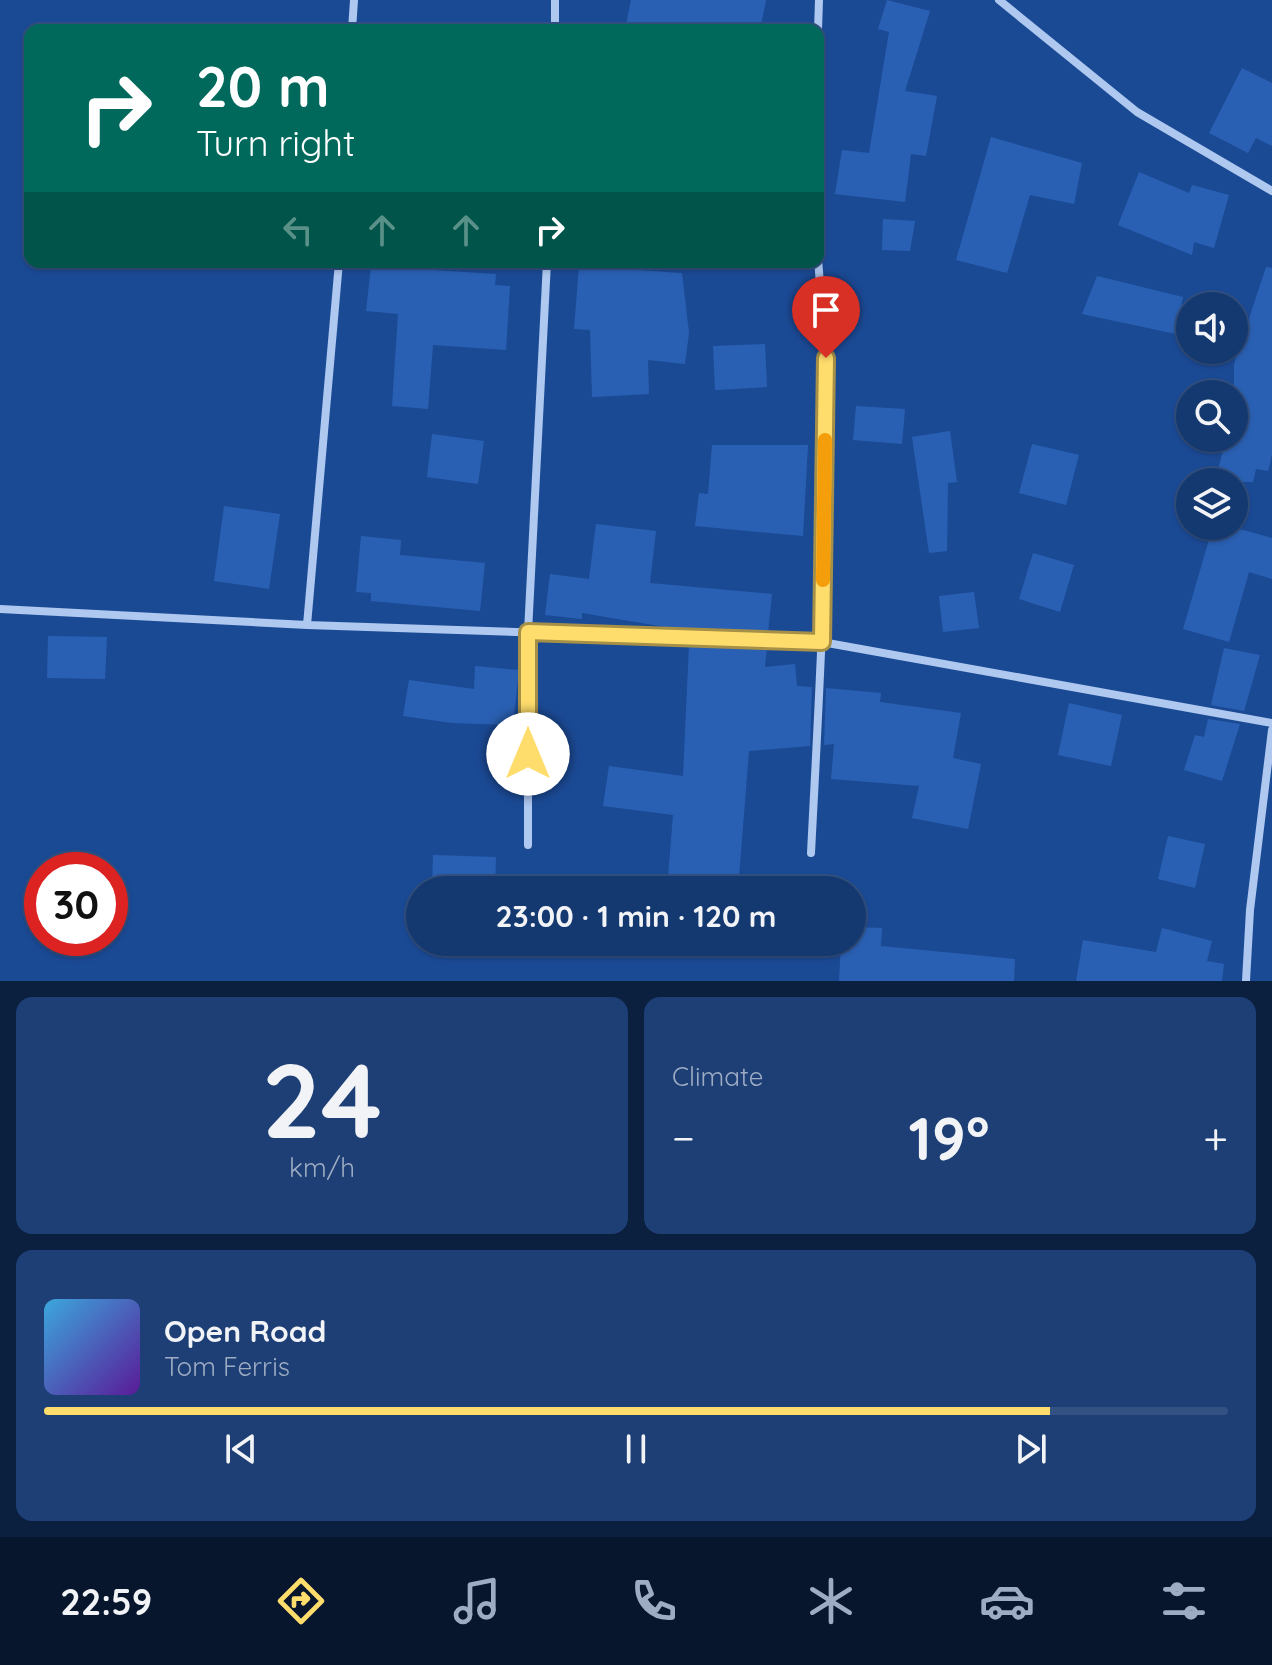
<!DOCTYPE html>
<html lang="en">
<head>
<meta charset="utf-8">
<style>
	:root { --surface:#143870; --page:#1d3f75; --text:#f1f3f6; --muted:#9dacc3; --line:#335283; --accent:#ffdd6d }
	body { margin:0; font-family:Quicksand,sans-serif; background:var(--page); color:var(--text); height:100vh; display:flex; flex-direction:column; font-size:30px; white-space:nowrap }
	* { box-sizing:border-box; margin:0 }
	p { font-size:26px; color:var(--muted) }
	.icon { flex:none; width:44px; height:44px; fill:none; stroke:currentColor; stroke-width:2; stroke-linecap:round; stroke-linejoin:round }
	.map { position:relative; height:981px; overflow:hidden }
	.side { display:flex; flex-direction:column; gap:16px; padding:16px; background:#0b1f3e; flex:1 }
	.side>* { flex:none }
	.top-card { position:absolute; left:24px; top:24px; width:800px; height:244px; border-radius:16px; box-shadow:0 2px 6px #0004,0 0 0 2px var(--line); background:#00695c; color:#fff; overflow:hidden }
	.tools { position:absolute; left:1176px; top:292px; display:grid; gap:16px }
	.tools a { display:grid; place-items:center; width:72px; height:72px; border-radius:50%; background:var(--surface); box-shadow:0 2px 6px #0004,0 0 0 2px var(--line); font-size:40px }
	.speed { position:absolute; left:24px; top:852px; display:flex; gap:16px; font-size:40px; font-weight:700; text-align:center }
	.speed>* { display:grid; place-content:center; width:104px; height:104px; border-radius:50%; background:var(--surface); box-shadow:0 2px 6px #0004,0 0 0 2px var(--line); line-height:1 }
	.speed .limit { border:12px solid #d22; background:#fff; color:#111 }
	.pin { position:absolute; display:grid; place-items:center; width:68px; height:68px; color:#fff; margin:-82px -34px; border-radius:50% 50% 50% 0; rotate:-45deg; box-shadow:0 0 8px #0007 }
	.pin .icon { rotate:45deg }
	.me { position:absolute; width:88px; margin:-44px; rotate:0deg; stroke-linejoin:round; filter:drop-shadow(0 0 6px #0008) }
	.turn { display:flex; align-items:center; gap:28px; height:168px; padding:0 40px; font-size:36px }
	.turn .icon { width:104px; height:104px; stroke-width:2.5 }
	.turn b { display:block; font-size:56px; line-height:68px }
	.lanes { display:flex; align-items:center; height:76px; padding:0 40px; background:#0003; justify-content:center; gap:40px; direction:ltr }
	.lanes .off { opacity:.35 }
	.big { font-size:60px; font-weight:700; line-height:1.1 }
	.side .card { flex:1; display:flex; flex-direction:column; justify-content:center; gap:12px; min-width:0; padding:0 28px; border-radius:16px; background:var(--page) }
	.side .dial { align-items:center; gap:0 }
	.dial b { font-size:104px; line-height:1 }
	.song { display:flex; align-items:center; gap:24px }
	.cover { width:96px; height:96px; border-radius:12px; background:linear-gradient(135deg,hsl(200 70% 55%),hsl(270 70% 35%)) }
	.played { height:8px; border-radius:4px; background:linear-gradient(90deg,var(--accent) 85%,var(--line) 85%) }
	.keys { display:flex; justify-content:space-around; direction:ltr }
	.heat { display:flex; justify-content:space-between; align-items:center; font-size:44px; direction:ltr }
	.side .tiles { flex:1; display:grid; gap:16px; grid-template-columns:1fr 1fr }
	.card:last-child { grid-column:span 2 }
	.trip { position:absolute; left:406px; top:876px; width:460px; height:80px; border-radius:40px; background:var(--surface); box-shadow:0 2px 6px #0004,0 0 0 2px var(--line); font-weight:700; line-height:80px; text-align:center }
	.tab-bar { display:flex; height:128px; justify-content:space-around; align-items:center; background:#08162d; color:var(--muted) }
	.tab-bar .icon { width:56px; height:56px }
	.tab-bar .selected { color:var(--accent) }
	.tab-bar b { font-size:36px; color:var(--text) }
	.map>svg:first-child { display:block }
	.building { fill:#2a60b3 }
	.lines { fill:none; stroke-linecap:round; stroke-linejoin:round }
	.street { stroke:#aec8f0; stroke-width:8 }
	.route-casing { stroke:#a69047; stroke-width:20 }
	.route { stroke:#ffdd6d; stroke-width:14 }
	.slow { stroke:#f59e0b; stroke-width:14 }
</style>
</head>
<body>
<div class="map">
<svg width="1272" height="981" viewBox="0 0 1272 981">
	<rect width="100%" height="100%" fill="#1b4a95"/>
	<!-- building -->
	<path class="building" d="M631,0H766L760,30H625Z
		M887,0L930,11L905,91L937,96L926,156L911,154L905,202L835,194L842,150L869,153L889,32L878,29Z
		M1242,68L1272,83V146L1256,138L1248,153L1209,133Z
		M991,137L1082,163L1074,204L1030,195L1007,273L956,260Z
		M1139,172L1189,193L1192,185L1229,195L1214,248L1194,242L1192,255L1118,225Z
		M883,219L915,221L910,251L882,250Z
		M371,266L496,274L495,285L510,286L506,350L433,345L428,409L392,406L398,314L366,311Z
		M579,266L682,273L689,333L685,364L648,360L649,394L592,397L590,330L574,329Z
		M1266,267L1272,268V455L1268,471L1256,469L1253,482H1215L1226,438H1234V364Z
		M1097,276L1183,297L1176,334L1082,314Z
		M765,344L767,387L715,390L713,346Z
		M856,406L905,409L902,444L853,440Z
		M950,431L957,482L948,483L947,551L929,553L912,437Z
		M432,434L484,441L478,484L427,477Z
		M1032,444L1079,455L1066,505L1019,493Z
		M712,445H808L803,536L695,526L699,493L708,494Z
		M224,506L280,514L269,589L214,581Z
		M596,524L656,531L650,583L772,594L768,633L689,631L582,613V619L545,615L550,574L589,579Z
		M1213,526H1229L1272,538V579L1249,572L1229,642L1183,629Z
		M361,536L401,540L400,555L485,563L480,611L371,601V593L356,592Z
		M1033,553L1074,565L1060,612L1019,599Z
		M974,592L979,628L943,632L939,596Z
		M48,636L107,637L105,679L47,678Z
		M689,645L767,647L765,667L795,664L797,686L812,687L810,746L749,751L738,890H667L673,815L603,806L609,766L683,776Z
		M1224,648L1260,655L1244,711L1211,705Z
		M475,666L519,670L513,725L452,723L403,716L409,680L474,689Z
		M826,688L881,693L880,702L961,713L953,758L981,764L968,829L912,818L919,786L831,779L834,744L824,745Z
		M1069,703L1122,715L1111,766L1058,755Z
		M1208,719L1240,724L1222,781L1184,770L1195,735L1204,737Z
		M1168,836L1205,844L1195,888L1158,879Z
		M433,855L496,857L495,890H432Z
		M852,927L882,928L881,946L1015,959L1014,981H839L841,942H852Z
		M1162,928L1212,941L1207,961L1224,964L1222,981H1076L1083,940L1156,952Z"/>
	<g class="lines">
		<!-- street -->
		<path class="street" d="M999,0L1137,112L1272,191
			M352,30L354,0
			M555,30V0
			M818,30L819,0
			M0,609L307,625L822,642L1272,723
			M307,625L339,262
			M528,845V632L547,262
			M811,853C821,655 835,456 818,259
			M1246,981L1250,910L1272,730"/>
	</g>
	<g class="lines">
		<defs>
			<path id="route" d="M528,754V632L822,642L826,358"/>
		</defs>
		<!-- route casing -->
		<use href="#route" class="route-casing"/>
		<!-- route -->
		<use href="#route" class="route"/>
		<!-- slow -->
		<path class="slow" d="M823,580L825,440"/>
	</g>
</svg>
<div class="tools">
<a><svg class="icon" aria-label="sound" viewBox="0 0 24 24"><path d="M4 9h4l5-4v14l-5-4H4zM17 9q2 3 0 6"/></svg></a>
<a><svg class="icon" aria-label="search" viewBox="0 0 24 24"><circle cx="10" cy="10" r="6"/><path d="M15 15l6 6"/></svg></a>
<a><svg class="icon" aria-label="layers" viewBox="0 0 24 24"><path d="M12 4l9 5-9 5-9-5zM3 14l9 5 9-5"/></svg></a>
</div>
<div class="speed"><div class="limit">30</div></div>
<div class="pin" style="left:826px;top:358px;background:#d93025"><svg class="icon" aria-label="arrive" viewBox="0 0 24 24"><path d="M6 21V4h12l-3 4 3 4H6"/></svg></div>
<svg class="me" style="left:528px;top:754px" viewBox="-20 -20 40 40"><circle r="19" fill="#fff"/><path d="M0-13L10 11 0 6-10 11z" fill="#ffdd6d"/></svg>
<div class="trip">23:00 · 1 min · 120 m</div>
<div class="top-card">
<div class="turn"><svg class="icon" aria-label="right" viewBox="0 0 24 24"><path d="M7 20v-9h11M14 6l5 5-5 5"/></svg><div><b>20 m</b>Turn right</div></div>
<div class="lanes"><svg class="icon off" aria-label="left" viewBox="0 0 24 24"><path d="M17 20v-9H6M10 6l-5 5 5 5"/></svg><svg class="icon off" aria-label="ahead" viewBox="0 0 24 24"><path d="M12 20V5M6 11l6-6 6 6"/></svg><svg class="icon off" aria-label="ahead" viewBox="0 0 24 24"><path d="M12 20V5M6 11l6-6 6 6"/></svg><svg class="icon" aria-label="right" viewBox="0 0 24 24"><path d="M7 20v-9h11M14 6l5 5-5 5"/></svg></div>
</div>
</div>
<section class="side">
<div class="tiles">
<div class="card dial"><b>24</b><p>km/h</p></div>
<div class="card"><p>Climate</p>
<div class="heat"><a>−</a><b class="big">19°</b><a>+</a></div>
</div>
<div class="card">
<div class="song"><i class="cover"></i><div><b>Open Road</b><p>Tom Ferris</p></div></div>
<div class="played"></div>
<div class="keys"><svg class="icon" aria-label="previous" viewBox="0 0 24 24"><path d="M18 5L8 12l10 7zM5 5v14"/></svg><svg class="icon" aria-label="pause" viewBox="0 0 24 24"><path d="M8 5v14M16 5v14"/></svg><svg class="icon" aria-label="next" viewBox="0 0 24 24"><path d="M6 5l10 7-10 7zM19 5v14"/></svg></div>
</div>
</div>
</section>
<nav class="tab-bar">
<b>22:59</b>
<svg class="icon selected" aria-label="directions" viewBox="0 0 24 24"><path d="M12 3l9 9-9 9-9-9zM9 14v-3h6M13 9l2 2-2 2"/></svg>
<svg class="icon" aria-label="music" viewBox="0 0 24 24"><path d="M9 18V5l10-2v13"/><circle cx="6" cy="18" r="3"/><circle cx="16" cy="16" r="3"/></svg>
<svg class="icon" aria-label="phone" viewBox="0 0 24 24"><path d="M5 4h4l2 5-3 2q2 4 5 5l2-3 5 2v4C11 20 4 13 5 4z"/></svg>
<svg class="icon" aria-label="climate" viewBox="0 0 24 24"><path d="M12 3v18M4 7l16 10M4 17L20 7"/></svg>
<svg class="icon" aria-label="car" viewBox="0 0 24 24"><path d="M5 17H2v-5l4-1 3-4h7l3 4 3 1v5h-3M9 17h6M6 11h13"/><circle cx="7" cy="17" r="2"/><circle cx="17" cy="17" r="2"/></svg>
<svg class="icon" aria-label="filters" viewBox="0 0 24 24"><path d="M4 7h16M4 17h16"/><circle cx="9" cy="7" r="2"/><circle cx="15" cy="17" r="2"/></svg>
</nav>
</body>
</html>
